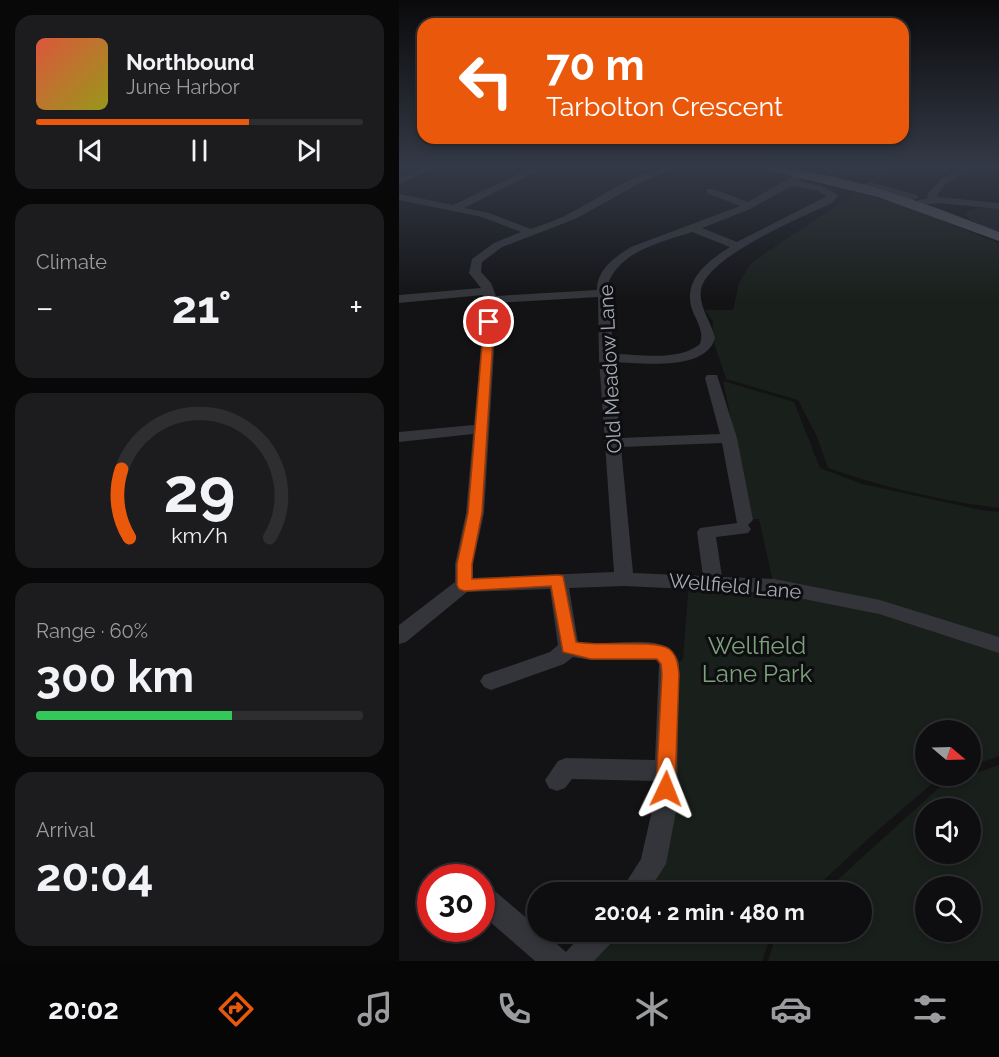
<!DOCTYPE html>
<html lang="en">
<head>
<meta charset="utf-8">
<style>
	:root { --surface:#0e0e10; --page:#1c1c1e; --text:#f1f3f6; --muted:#9b9c9f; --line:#2e2e30; --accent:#ea580c }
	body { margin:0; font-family:Raleway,sans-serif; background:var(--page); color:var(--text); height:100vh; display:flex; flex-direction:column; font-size:22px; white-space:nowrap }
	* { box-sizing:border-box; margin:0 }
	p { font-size:20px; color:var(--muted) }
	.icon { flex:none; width:33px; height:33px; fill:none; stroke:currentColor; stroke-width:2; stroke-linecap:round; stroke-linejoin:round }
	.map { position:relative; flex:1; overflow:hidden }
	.details { display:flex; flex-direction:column; gap:15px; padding:15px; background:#080809; width:399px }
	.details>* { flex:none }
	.banner { position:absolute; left:18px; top:18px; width:492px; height:126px; border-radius:18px; box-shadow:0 3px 9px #0003,0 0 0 2px var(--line); background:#ea580c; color:#fff; overflow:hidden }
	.needle { width:39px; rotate:109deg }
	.controls { position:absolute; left:516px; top:720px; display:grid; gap:12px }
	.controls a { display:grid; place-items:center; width:66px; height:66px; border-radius:50%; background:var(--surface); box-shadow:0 3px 9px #0003,0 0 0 2px var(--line); font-size:30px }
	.speed { position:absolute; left:18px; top:864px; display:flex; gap:12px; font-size:30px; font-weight:700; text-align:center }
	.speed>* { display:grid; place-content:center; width:78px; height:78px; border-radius:50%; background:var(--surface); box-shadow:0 3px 9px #0003,0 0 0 2px var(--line); line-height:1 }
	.speed .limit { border:9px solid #d22; background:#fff; color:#111 }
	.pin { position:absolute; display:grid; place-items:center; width:51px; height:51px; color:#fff; margin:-26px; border:3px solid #fff; border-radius:50%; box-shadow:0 2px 6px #0007 }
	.me { position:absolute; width:66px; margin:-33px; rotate:2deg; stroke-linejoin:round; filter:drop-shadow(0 0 4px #0008) }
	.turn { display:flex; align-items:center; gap:21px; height:126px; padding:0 30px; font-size:27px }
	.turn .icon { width:78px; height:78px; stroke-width:2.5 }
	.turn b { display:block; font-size:42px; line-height:51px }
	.big { font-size:45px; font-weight:700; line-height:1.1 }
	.details .card { flex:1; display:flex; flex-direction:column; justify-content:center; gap:9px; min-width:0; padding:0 21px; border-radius:18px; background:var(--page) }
	.details .dial { align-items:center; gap:0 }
	.dial svg { height:156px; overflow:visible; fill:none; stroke:var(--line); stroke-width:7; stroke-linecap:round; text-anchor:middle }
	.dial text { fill:var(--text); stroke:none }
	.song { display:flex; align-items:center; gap:18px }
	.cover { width:72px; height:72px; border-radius:9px; background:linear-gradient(135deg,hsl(10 70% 55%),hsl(60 70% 35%)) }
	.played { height:6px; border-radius:3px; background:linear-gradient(90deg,var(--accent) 65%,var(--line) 65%) }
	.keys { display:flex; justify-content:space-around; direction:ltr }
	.heat { display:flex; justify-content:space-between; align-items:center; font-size:33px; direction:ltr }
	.charge { height:9px; border-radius:4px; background:linear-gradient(90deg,#34c759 60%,var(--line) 0) }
	.trip { position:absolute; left:128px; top:882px; width:345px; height:60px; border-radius:30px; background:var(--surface); box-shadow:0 3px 9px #0003,0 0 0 2px var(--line); font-weight:700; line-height:60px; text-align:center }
	.menu { display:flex; height:96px; justify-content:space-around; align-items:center; background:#060606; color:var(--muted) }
	.menu .icon { width:42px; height:42px }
	.menu .current { color:var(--accent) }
	.menu b { font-size:27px; color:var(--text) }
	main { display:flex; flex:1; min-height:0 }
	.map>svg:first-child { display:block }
	.built { fill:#1f1f22 }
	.green { fill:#191f1a; fill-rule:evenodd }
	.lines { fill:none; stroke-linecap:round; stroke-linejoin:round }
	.minor { fill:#34353a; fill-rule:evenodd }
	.major { fill:#505259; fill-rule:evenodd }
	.route { fill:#ea580c; stroke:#983908; stroke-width:1.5 }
	.labels { text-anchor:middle; stroke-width:6; stroke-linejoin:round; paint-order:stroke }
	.street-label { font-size:20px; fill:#a4a9b5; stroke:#0e0e10 }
	.near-park-label { font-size:24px; fill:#7ba17d; stroke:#0e0e10 }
</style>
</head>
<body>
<main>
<section class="details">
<div class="card">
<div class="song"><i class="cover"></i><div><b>Northbound</b><p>June Harbor</p></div></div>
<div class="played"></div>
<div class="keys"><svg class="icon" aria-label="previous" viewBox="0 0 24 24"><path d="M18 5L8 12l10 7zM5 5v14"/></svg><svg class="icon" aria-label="pause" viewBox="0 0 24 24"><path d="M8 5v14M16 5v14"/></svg><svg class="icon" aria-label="next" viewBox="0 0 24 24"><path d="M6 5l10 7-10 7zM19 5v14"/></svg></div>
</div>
<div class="card"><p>Climate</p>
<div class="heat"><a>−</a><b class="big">21°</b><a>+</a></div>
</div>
<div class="card dial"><svg viewBox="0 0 100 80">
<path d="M14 69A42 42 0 1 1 86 69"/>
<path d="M14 69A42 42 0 0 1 10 34" stroke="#ea580c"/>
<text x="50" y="56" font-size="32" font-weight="700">29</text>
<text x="50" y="72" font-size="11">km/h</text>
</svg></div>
<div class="card"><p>Range · 60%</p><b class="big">300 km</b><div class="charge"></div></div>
<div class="card"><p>Arrival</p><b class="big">20:04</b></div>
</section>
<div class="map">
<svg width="600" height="961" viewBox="0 0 600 961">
	<rect width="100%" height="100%" fill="#131315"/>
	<!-- built -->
	<path class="built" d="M584,207L600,208V233L571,220L566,215L570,210Z"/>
	<!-- green -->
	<path class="green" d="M402,167H510L478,182L399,169Z
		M457,192L516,209L600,244V508C543,501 483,487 429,468L418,437L399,400L327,379L313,337L314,322L306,310H334L340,283L352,263Z
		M324,381L395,402L421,468L463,484L582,510L600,512V640L374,582L360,519H353Z
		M290,581L375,586L600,645V756L572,766V730H526V776H542L471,837L412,892H234L254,863L275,668L284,659Z
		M600,765V961H369L377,936L382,932H462V892H425L544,784ZM526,808H572V854H526ZM526,886H572V932H526Z
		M203,932H373L363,961H177Z"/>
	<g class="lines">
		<!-- minor -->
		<path class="minor" d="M26,167H39L0,184V178Z
			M134,167H146L65,208L90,213L132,229C145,224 159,220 171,213C205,196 241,167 279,167L243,182L176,219L103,247L83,262L82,272L92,283L97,296L198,290C198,269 216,257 232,247L341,206L308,193V189H314L349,202L403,171L408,174L399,181L423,186L437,194L439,196L433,203C403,217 309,256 302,289C299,306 313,323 316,338C307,372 242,363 214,362L221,438L321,434L306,378L308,375H318L338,438L354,520L349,525L352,529L349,533L317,537L323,577L375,579L481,600L600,637V653L480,614L375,593L225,586L170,588L179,642C205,646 247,636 269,647C274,650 278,657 280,662L278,806L267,864L249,892H221L242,859L254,806L255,781L173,779L166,788L158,791L150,788L146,780L159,761L167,758L256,760L260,664L257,660H192L174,657L165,664L92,690L85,687L81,681L85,675L151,652L159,645L151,589L68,592L7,642L0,644V625L56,582V564L67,513L74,434L0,442V432L75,425L86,300L84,295L0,303V295L82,288L70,273L73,259L95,243L122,232L83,217L0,200V194L54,205ZM393,186L417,190L428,196L338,242L303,228L349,210ZM293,232L331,247C307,262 282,282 294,312C299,323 305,333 301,344C279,362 240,354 214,354L210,281C224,250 263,242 293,232ZM199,297L200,358L215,572L74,578V564L85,513L98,303ZM323,443L338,523L301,528L298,532L304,576L234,573L222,447Z
			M563,167H574L547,184L538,195L539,197L600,203V209L540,203L512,206V202L529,198L528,195L541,180Z
			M471,182L518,195L520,197L515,200L471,188L461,190L456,187Z
			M57,862L70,869L74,878H45L48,866Z
			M82,883L91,887L138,927V932H144L167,952L185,932H217L213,942L195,961H136L82,914Z"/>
		<!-- major -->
		<path class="major" d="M356,167C434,167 528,204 600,232V241L479,197Z"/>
	</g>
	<!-- sky -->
	<linearGradient id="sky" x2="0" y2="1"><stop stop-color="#0a0a0c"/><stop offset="0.55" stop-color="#333946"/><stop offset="1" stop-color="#333946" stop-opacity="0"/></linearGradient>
	<rect width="600" height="302" fill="url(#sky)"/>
	<!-- route -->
	<path class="route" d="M90,319L95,322L83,513L73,564V579L159,575L164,576L177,642C199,647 255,639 270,649C278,655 279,665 280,674L276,789L273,795L267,798L260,795L257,789L263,674L262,664L258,659H192L164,652L152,586L65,591L60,589L58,585V564L69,513L85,322Z"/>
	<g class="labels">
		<!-- street labels -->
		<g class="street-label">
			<text transform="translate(211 369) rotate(-93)" y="7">Old Meadow Lane</text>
			<text transform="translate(336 586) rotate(5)" y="7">Wellfield Lane</text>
		</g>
		<!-- near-park labels -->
		<g class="near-park-label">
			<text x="358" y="654">Wellfield<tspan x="358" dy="28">Lane Park</tspan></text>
		</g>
	</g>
</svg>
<div class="controls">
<a><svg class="needle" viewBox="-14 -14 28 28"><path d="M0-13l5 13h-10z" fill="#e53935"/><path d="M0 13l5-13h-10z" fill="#9b9c9f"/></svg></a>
<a><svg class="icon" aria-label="sound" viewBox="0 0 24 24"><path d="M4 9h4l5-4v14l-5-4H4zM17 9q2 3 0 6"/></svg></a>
<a><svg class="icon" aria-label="search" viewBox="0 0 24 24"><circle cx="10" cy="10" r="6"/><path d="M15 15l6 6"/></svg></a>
</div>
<div class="speed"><div class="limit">30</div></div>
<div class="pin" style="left:90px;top:322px;background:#d93025"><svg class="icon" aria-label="arrive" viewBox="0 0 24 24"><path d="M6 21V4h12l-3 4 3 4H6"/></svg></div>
<svg class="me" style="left:267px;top:789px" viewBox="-20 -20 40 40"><path d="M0-17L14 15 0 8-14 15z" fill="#ea580c" stroke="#fff" stroke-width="4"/></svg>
<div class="trip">20:04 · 2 min · 480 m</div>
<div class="banner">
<div class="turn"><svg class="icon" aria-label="left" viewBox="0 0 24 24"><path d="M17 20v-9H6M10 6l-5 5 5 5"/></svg><div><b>70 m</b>Tarbolton Crescent</div></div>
</div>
</div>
</main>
<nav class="menu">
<b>20:02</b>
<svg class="icon current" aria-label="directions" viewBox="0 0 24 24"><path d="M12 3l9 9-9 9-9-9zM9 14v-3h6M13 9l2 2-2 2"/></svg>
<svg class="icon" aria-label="music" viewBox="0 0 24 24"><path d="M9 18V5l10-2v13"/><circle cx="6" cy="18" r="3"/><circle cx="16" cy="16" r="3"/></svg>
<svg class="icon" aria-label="phone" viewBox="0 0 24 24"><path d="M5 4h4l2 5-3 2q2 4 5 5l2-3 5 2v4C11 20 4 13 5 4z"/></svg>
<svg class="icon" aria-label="climate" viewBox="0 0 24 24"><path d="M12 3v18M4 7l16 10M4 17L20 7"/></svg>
<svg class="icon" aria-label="car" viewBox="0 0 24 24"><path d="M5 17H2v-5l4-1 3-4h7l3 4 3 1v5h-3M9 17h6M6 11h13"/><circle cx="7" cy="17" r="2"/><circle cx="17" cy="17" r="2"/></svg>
<svg class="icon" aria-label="filters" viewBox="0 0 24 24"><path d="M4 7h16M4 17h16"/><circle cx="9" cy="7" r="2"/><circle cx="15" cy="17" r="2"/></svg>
</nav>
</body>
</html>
